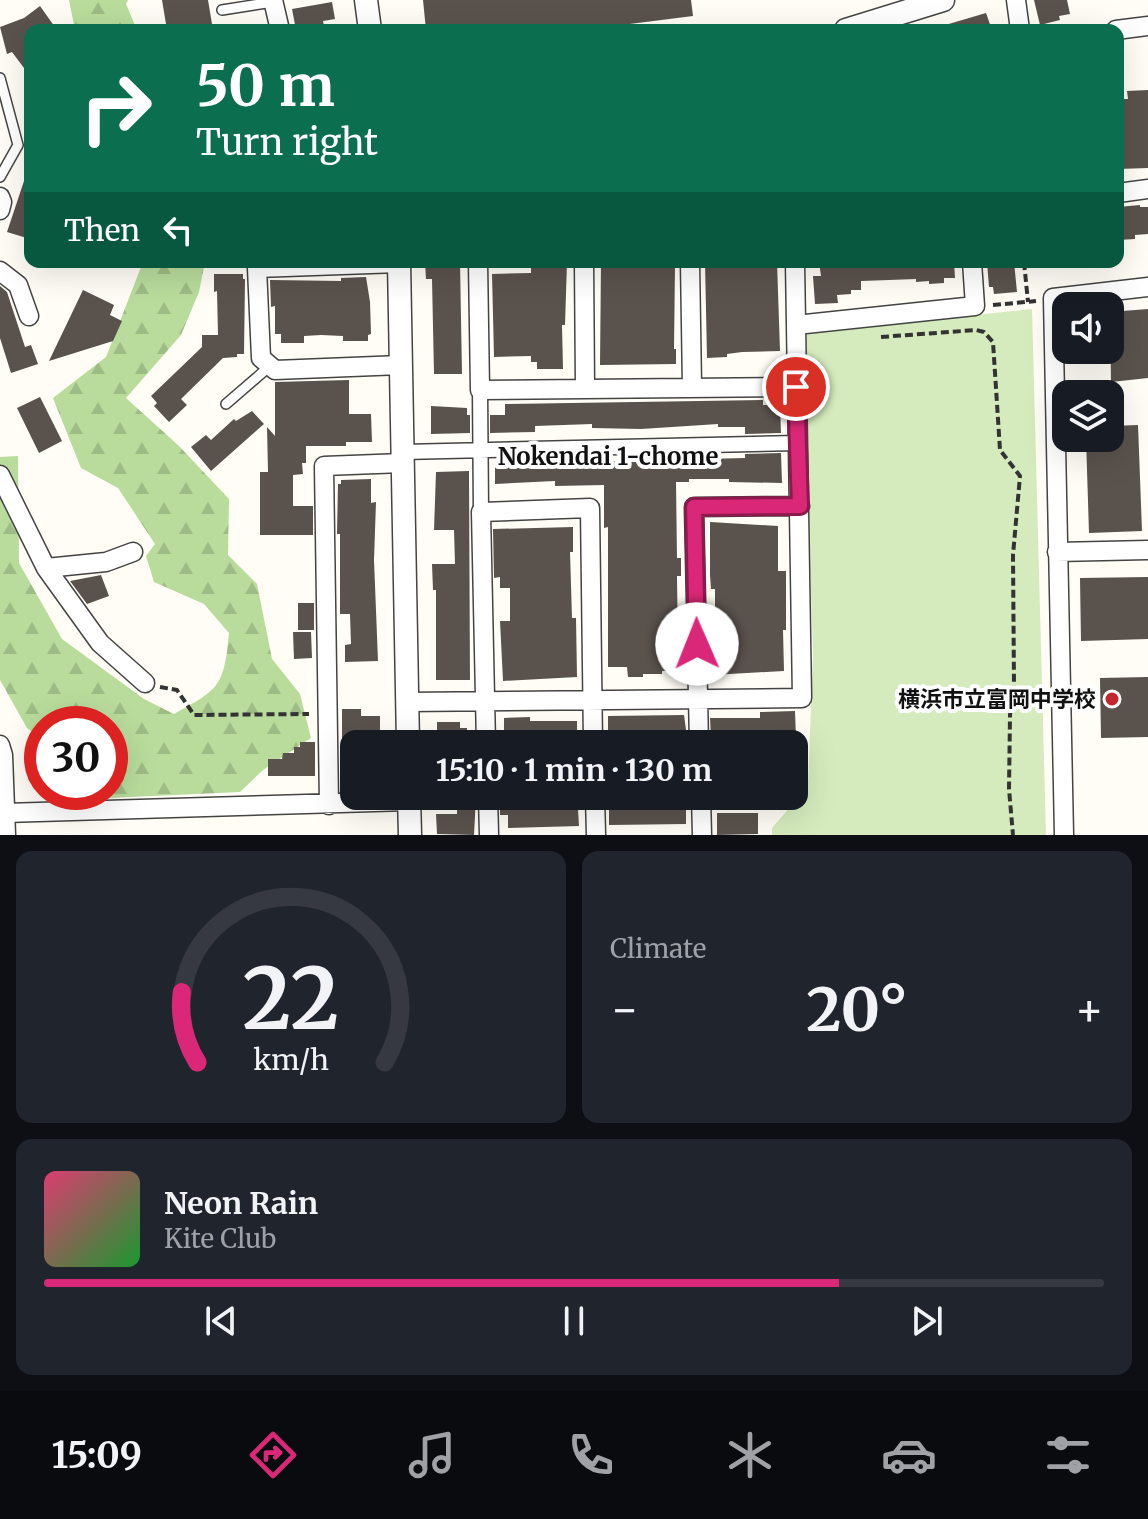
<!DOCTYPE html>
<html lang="en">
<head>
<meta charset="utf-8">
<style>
	:root { --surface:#171b24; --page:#20242c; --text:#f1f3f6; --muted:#9ea1a6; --line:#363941; --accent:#db2777 }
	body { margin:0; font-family:Merriweather,"Noto Sans JP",serif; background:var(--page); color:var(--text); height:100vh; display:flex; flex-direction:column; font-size:30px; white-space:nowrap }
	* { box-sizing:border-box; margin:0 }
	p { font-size:26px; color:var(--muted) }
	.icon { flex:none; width:44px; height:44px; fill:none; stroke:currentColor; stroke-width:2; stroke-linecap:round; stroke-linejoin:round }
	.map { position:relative; height:835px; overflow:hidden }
	.side { display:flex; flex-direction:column; gap:16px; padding:16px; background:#0d0f14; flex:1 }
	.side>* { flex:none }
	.guide { position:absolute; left:24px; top:24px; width:1100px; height:244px; border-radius:16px; box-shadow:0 8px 32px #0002; background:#0b6e4f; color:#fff; overflow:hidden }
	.fabs { position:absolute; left:1052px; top:292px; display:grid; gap:16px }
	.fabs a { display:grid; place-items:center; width:72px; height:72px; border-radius:16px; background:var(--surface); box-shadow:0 8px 32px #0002; font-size:40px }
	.speed { position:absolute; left:24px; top:706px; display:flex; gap:16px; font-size:40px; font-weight:700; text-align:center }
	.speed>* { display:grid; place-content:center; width:104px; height:104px; border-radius:50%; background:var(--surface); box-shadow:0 8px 32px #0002; line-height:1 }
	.speed .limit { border:12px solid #d22; background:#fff; color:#111 }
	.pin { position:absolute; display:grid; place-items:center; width:68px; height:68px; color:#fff; margin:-34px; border:4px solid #fff; border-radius:50%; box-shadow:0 2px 8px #0007 }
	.me { position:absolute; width:88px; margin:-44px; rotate:359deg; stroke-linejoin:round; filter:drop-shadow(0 0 6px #0008) }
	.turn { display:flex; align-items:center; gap:28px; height:168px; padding:0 40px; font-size:36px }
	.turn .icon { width:104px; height:104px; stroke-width:2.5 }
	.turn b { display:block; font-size:56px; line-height:68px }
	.then { display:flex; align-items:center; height:76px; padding:0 40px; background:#0003; gap:16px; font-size:30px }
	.big { font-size:60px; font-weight:700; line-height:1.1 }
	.side .card { flex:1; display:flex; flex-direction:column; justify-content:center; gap:12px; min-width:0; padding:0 28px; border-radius:16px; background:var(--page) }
	.side .dial { align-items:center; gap:0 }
	.dial svg { height:208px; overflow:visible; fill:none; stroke:var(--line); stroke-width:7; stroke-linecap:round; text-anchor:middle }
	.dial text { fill:var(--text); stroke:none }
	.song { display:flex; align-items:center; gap:24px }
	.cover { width:96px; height:96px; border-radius:12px; background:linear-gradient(135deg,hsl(340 70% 55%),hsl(130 70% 35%)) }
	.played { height:8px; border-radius:4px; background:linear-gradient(90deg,var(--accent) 75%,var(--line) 75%) }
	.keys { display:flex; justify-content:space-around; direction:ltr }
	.heat { display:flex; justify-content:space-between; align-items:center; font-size:44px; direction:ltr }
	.side .tiles { flex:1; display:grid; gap:16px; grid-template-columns:1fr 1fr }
	.card:last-child { grid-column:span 2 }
	.trip { position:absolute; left:340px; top:730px; width:468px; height:80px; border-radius:16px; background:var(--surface); box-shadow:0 8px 32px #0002; font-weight:700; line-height:80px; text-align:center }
	.tab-bar { display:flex; height:128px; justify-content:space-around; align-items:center; background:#090b0e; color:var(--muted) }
	.tab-bar .icon { width:56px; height:56px }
	.tab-bar .active { color:var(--accent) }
	.tab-bar b { font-size:36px; color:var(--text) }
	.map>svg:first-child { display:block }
	.forest { fill:url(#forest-firs) }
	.park { fill:#d5ebbd }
	.building { fill:#5a524d }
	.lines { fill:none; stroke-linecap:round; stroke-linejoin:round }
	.service-casing { stroke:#444; stroke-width:12 }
	.pedestrian-casing { stroke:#444; stroke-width:17 }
	.minor-casing { stroke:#444; stroke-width:21 }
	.tertiary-casing { stroke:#444; stroke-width:25 }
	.path { stroke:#333; stroke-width:4; stroke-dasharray:8 4; stroke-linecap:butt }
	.service { stroke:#fff; stroke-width:9 }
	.pedestrian { stroke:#fff; stroke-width:14 }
	.minor { stroke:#fff; stroke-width:18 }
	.tertiary { stroke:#fff; stroke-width:22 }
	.route-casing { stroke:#8e194d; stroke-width:20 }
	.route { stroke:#db2777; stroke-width:14 }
	.poi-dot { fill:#c4262e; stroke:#fff; stroke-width:3 }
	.labels { text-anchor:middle; stroke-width:8; stroke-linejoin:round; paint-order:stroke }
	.poi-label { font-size:22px; font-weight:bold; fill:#111; stroke:#fff; text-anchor:end }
	.neighbourhood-label { font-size:24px; font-weight:bold; fill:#111; stroke:#fff }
</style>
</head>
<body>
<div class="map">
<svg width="1148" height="835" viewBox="0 0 1148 835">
	<defs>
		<pattern id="forest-firs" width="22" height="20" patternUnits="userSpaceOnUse" patternTransform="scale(2)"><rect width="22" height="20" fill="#b9dc9c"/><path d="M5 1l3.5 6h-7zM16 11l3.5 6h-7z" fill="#9ebc85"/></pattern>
	</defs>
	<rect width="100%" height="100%" fill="#fffdf5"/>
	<!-- forest -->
	<path class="forest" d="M69,0H128L126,4L137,30H75Z
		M143,262H205L199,292L181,335L126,398L179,446L229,499L228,555L257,584L272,659L300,694L311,738L263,770L240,792L109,798L103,792H110V724H42V739L27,728L0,680V457L18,456L19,563L62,639L144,699L174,714C220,689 224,686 229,633L204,604L154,582L146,556L155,544L118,488L81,468L53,398L106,357Z"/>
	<!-- park -->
	<path class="park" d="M1032,309L1046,835H772V828L808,786L813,655L802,333Z"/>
	<!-- building -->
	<path class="building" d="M162,0H208L213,30H167Z
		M423,0H691L693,16L582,30H426Z
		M1034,0H1067L1070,14L1059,16L1060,20L1040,25Z
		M332,2L335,19L323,21L325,30H296L292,9Z
		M40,6L57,30H30V76L12,52L7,54L0,27L24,18Z
		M986,13L992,30H942V26Z
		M1148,90V168L1118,169V105H1124V99H1128L1127,91Z
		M27,172L30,173V239L7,232Z
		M1140,205V207H1148V234L1135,235V239L1118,240V207Z
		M425,262H460L462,374H434L432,279H426Z
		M531,262H567L565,325H562L563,369H537V362H531V356L494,357L492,274L531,273Z
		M601,262H666V266H675L674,349H676V364L600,365Z
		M705,262H777L780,351L742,352L727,354V357L707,358Z
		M819,262H954L955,278H944V283L929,284V281L916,282V279L861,281V290H851V294L837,295L838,303L815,304L813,276H821Z
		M987,262H1014L1017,292L994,294L993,287H989Z
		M214,274H243V279H245L244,354H237V357L223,358L181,399L187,405L169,422L154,406L157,403L151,396L202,347V335H218L217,291L214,292Z
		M366,277L370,302L371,334L368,335V341H343V336L321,335L304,336V343H281V334H275V306L271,307L270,280L341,281V278Z
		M0,286L7,292L25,347L31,345L38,364L11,373L0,338Z
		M83,290L114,305L110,315L122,321L113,341L49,361Z
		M1148,309V378L1111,382L1110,312Z
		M349,380V414H371L372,442H346V446H306V463H302L303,474L293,475V506H313V535H260V472H268L267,427L275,436V382Z
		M40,397L62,441L39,453L17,408Z
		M763,400V405H780L781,433L745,434V427H718V424L641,429L592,428V424L535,426V432L490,433V415H505V404Z
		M431,406L467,408V415H470V433L431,434Z
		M252,411L264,424L211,471L191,447L206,435L211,440L234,419L236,421Z
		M1138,425L1142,531L1089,533L1086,438H1110V426Z
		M781,453L782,483L729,482V479H689V482H676L677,558H681V576H677L678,650H681V670L662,671V674H643V677H628L627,667H608V527L604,528V485L555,486V481L495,484V464L745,458V454Z
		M469,471L470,680H436V590H433L432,564H455L454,530H434L436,472Z
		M371,479V503L376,502L374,560L378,661L345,662V645L351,644L350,614H340V534H337L338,484H341V480Z
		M710,522L778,526V571H786V630H783L784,671L712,675V653L715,652V589H711L710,575Z
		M573,527V552H570L572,618H576L577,677L503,681L500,621H510V588H500V577L494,578L493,529Z
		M101,575L109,596L87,604L70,581Z
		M1148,577V639L1081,641L1080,578Z
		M298,603H314V630H298Z
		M293,632H311L312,658L294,659Z
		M1148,677V737L1101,738L1100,678Z
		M342,709H361V716H380V744H342Z
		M795,711L796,739L712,740L711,737L710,718H760V712Z
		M684,715L687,737L608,738V716Z
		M530,717V721H577V742L504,744V718Z
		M437,722H460V728H467V744H437Z
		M300,742H315V776H268V759H282L283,753H294V747H300Z
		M457,796H476L474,835L437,834L436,814H457Z
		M535,799V805H560V809H578L579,826L508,828V815H500V800Z
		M686,802V824L609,825V803Z
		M717,813H758V834L717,835Z"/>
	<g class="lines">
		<defs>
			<path id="service" d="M222,10L273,2
				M0,78L18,145L0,177
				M226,404L270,366"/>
			<path id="pedestrian" d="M480,390L481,512
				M403,452L798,443"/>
			<path id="minor" d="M273,0L280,30
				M1016,0L1020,30
				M1116,30L1148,26
				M1118,193L1148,189
				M0,197L2,202L0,210
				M478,262L480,390L796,387
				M584,262L585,388
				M690,262L692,387
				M399,263L257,268L261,358L275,370L401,365
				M0,271L18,285L29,316
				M796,325L975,306L972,262
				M0,475L46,568L106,562L133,552
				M1057,552L1148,550
				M46,568L100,643L145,683
				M407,702L802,698L795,262
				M486,744L481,512L590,508L593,744
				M699,744L694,507L800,506
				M0,745L3,755L6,835
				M488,796L489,835
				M595,796L596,835
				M701,796L702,835
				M329,805L324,466L403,463
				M5,813L409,801
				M1064,835L1053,298L1148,287"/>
			<path id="tertiary" d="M366,0L370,30
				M846,30L943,0
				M399,262L408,744
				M409,796L410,835"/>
		</defs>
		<!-- service casing -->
		<use href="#service" class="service-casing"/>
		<!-- pedestrian casing -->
		<use href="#pedestrian" class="pedestrian-casing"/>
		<!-- minor casing -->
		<use href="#minor" class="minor-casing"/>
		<!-- tertiary casing -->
		<use href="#tertiary" class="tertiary-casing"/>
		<!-- path -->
		<path class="path" d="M1024,262L1028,302
			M993,305L1036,301
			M881,337L976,330L984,332L993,342L1000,450L1020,476L1013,555L1014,686L1010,715L1009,789L1013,835
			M160,687L177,690L194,715L309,714"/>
		<!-- service -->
		<use href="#service" class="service"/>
		<!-- pedestrian -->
		<use href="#pedestrian" class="pedestrian"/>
		<!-- minor -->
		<use href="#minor" class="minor"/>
		<!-- tertiary -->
		<use href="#tertiary" class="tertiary"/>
	</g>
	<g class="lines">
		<defs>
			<path id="route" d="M697,644L694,507L800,506L796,387"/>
		</defs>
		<!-- route casing -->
		<use href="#route" class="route-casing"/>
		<!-- route -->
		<use href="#route" class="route"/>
	</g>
	<!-- markers -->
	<circle class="poi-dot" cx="1112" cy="699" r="8"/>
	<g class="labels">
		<!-- poi labels -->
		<g class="poi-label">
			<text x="1096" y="707">横浜市立富岡中学校</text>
		</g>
		<!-- neighbourhood labels -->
		<g class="neighbourhood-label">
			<text x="608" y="465">Nokendai 1-chome</text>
		</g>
	</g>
</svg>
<div class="fabs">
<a><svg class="icon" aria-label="sound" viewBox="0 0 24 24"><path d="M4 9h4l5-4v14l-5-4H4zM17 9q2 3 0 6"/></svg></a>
<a><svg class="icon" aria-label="layers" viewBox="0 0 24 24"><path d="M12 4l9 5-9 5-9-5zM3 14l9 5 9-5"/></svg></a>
</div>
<div class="speed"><div class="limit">30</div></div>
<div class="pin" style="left:796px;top:387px;background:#d93025"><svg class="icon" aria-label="arrive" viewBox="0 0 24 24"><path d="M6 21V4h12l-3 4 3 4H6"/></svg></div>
<svg class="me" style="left:697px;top:644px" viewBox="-20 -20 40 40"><circle r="19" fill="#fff"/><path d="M0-13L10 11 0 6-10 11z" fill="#db2777"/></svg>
<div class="trip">15:10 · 1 min · 130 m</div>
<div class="guide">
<div class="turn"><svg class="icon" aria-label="right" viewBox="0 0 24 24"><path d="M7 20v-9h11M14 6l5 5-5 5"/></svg><div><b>50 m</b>Turn right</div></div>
<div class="then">Then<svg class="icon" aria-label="left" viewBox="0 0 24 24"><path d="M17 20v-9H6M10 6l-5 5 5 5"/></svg></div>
</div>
</div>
<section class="side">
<div class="tiles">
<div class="card dial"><svg viewBox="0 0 100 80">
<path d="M14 69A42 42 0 1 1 86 69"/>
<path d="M14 69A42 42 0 0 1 8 42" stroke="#db2777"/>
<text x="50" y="56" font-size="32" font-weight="700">22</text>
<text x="50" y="72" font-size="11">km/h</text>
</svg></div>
<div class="card"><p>Climate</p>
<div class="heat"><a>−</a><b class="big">20°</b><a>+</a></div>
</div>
<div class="card">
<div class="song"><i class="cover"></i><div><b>Neon Rain</b><p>Kite Club</p></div></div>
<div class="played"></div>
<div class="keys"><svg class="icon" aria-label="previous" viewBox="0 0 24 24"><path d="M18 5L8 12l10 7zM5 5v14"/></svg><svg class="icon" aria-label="pause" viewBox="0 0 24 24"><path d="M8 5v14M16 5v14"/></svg><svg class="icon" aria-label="next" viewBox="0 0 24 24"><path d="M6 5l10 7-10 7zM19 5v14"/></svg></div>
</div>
</div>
</section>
<nav class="tab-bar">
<b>15:09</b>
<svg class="icon active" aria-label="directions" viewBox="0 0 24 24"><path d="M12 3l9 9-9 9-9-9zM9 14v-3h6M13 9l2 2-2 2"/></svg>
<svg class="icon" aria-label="music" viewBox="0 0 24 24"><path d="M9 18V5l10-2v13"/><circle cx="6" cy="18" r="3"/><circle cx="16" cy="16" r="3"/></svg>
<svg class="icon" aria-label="phone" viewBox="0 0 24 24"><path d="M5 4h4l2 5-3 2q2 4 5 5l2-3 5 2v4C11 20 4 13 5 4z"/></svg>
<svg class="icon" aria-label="climate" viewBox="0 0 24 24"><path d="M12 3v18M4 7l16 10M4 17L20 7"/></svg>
<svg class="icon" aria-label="car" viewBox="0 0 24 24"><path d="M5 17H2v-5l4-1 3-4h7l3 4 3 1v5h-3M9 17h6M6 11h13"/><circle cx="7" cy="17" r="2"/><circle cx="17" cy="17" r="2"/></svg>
<svg class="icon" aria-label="filters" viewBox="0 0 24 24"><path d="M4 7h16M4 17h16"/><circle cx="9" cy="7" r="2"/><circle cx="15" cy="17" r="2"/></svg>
</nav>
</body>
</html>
